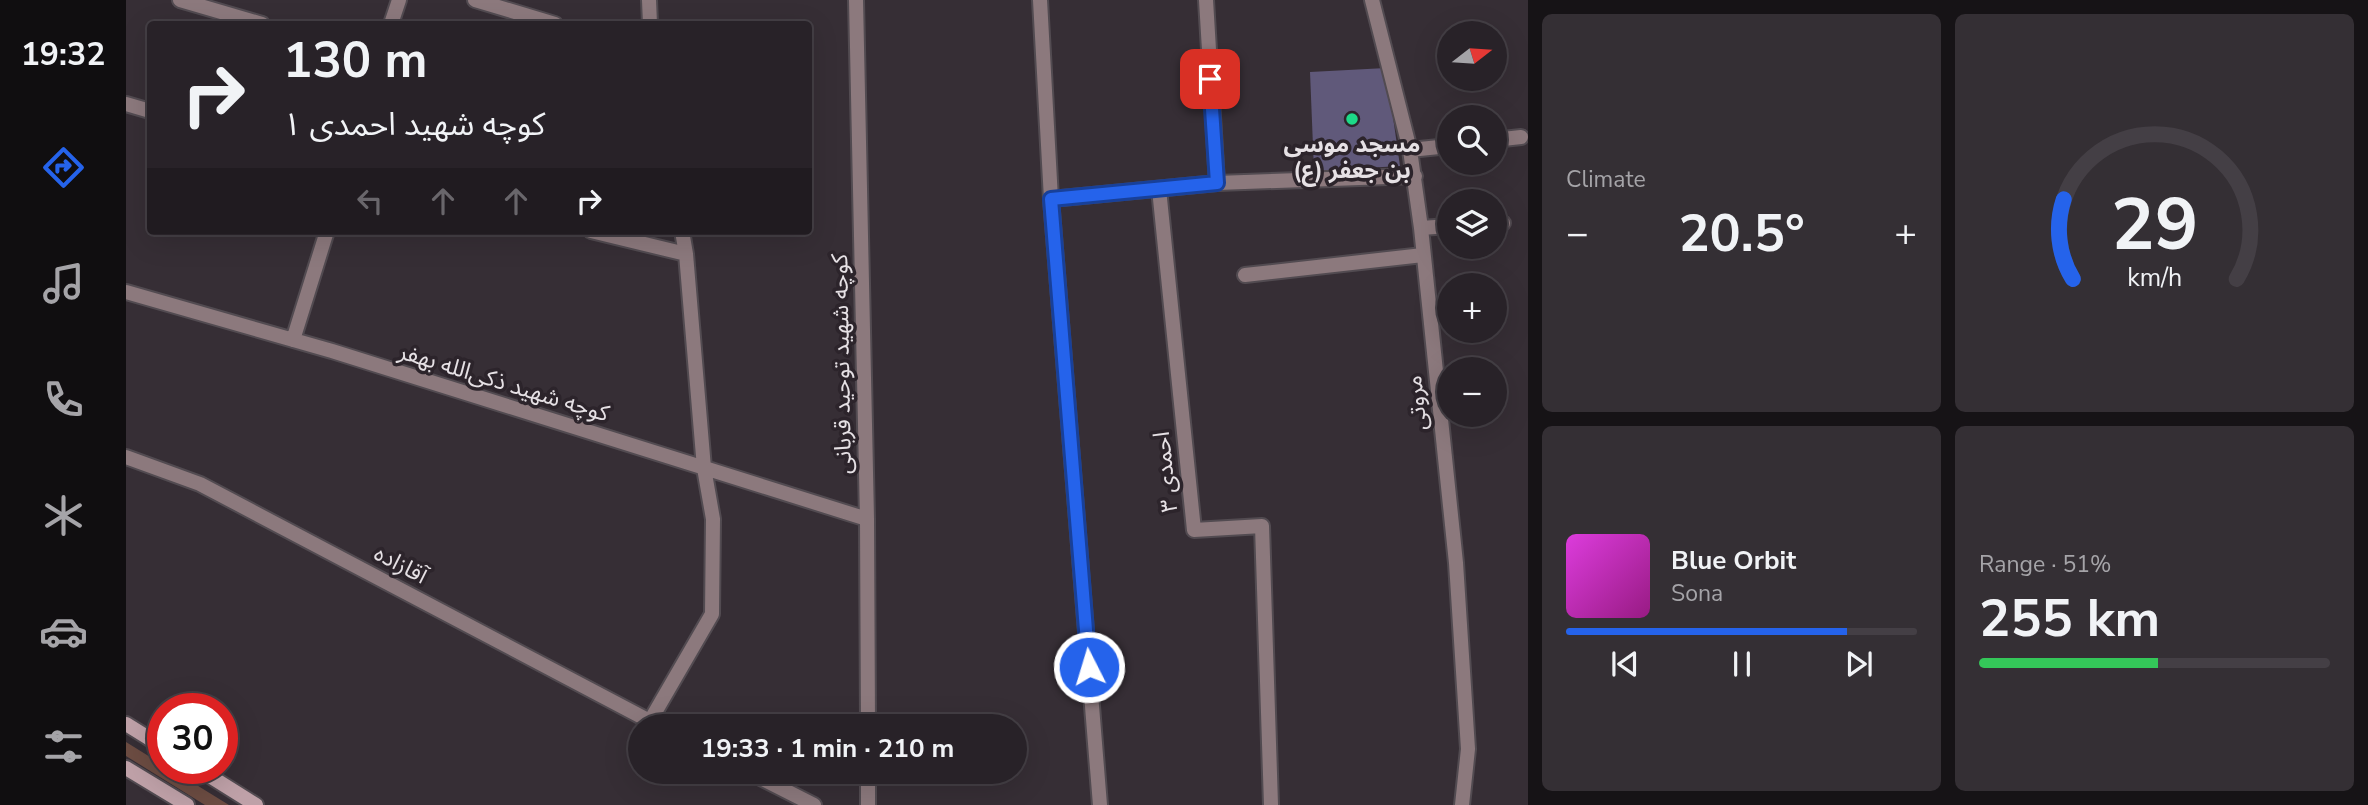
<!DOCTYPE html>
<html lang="en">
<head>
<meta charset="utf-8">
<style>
	:root { --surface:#282228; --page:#342f34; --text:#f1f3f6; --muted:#a5a4a8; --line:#443f45; --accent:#2563eb }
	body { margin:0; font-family:"Nunito Sans","Noto Sans Arabic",sans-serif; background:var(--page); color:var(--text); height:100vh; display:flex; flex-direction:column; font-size:26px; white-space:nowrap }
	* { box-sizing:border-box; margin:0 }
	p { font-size:23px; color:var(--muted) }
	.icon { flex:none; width:38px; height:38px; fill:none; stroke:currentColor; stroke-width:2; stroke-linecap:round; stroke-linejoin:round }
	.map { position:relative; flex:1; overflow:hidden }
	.side { display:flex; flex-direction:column; gap:14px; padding:14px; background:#161316; width:840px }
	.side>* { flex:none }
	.hud { position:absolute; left:21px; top:21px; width:665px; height:214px; border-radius:7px; box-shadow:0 7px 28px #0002,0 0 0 2px var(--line); background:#282228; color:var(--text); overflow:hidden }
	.needle { width:46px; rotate:73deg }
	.tools { position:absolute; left:1311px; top:21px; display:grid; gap:14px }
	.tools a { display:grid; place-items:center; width:70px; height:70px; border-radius:50%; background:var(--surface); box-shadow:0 7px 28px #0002,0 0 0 2px var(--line); font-size:35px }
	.speed { position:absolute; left:21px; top:693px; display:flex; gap:14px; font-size:35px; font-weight:700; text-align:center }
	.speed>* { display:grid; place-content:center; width:91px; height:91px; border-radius:50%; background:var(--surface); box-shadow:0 7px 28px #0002,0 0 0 2px var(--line); line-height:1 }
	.speed .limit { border:10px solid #d22; background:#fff; color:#111 }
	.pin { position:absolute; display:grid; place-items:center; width:60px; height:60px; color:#fff; margin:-30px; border-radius:14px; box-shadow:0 4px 10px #0006 }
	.me { position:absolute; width:77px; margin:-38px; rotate:355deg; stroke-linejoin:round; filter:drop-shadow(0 0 5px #0008) }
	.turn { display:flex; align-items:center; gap:24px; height:147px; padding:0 21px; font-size:32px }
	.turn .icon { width:91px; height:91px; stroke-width:2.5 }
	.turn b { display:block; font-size:49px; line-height:60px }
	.lanes { display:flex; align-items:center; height:66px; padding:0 21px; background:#0003; justify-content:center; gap:35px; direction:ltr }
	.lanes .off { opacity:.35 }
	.big { font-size:52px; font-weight:700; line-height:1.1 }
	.side .tile { flex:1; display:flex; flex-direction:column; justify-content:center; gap:10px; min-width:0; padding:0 24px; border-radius:10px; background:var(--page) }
	.side .dial { align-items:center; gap:0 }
	.dial svg { height:182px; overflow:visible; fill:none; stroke:var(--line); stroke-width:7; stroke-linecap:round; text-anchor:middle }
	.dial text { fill:var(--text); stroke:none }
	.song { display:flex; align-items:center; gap:21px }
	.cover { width:84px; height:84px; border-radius:10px; background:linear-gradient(135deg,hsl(300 70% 55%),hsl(310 70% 35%)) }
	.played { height:7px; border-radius:4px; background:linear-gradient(90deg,var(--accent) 80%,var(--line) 80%) }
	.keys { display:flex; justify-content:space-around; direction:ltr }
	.heat { display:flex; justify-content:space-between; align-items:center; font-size:38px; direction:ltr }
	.charge { height:10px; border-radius:5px; background:linear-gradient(90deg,#34c759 51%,var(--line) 0) }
	.side .tiles { flex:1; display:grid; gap:14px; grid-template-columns:repeat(2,1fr) }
	.trip { position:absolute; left:502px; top:714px; width:399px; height:70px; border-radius:35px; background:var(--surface); box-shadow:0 7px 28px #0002,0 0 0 2px var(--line); font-weight:700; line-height:70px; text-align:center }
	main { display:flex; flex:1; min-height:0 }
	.tab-bar { display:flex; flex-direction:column; width:126px; justify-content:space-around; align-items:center; background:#100e10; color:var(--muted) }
	.tab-bar .icon { width:49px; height:49px }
	.tab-bar .on { color:var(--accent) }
	.tab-bar b { font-size:32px; color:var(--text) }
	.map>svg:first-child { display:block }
	.green { fill:#6c4c42 }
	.building { fill:#60597a }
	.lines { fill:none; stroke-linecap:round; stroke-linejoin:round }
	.minor-casing { stroke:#524b51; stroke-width:18 }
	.tertiary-casing { stroke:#524b51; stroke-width:18 }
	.secondary-casing { stroke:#524b51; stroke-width:18 }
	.minor { stroke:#8c797d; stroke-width:14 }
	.tertiary { stroke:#8c797d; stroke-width:14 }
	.secondary { stroke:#bfa1a8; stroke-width:14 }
	.route-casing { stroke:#184099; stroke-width:18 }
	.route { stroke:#2563eb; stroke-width:12 }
	.poi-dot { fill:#1dd988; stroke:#2c242b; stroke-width:2.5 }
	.labels { text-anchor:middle; stroke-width:7; stroke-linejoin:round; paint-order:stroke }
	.poi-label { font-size:23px; font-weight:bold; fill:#e6e1e5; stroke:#2c242b }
	.street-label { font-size:23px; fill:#e6e1e5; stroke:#2c242b }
</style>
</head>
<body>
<main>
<nav class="tab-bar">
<b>19:32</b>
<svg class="icon on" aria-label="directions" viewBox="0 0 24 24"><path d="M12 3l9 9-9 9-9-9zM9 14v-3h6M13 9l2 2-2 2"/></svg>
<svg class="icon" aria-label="music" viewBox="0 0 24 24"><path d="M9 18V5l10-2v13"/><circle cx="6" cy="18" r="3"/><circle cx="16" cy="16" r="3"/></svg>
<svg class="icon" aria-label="phone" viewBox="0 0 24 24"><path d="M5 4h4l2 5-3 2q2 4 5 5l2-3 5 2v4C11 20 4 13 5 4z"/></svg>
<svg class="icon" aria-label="climate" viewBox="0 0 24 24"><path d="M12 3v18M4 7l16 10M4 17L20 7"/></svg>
<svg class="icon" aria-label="car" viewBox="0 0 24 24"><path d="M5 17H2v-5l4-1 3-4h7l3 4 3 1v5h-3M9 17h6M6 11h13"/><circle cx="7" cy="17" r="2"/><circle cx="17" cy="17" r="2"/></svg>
<svg class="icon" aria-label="filters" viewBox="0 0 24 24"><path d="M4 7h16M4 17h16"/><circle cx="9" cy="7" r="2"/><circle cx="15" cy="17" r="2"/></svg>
</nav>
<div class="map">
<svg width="1402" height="805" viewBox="0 0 1402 805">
	<rect width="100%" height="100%" fill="#362e35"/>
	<!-- green -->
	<path class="green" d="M0,742L37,765V768H43L103,805H79L0,756Z"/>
	<!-- building -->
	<path class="building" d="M1260,68L1274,166L1188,171L1184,72Z"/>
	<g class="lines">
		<defs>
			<path id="minor" d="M54,0L136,24
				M349,0L429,24
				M523,0L524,24
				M730,0L741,519L742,726
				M914,0L925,199L974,805
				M1246,0L1284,150L1295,228L1330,563L1342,749L1336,805
				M265,24L273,0
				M0,104L24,111
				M1368,140L1395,137
				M1284,150L1323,146
				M1091,183L1289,176
				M1033,189L1068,530L1136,526L1145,805
				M925,199L1091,183L1080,0
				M1368,223H1377
				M1295,228L1323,226
				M465,231L560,254
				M1119,275L1297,255
				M0,292L206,351L741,519
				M167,340L201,231
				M524,721L586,614L587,519L578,468L560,254L556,231
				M742,772V805"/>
			<path id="tertiary" d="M0,457L74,484L533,726
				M623,772L688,805"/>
			<path id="secondary" d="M0,724L37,747
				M0,768L61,805
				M71,768L130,805"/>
		</defs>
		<!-- minor casing -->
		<use href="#minor" class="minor-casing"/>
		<!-- tertiary casing -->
		<use href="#tertiary" class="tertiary-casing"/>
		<!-- secondary casing -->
		<use href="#secondary" class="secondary-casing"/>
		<!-- minor -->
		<use href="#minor" class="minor"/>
		<!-- tertiary -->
		<use href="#tertiary" class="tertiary"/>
		<!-- secondary -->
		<use href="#secondary" class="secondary"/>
	</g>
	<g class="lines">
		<defs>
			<path id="route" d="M963,667L925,199L1091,183L1084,79"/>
		</defs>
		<!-- route casing -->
		<use href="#route" class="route-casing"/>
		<!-- route -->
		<use href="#route" class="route"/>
	</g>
	<!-- markers -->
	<circle class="poi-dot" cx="1226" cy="119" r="7"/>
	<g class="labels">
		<!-- poi labels -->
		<g class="poi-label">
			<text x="1226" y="152">مسجد موسی<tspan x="1226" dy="26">بن جعفر (ع)</tspan></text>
		</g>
		<!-- street labels -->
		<g class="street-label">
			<text transform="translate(715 364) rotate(-91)" y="8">کوچه شهید توحید قربانی</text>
			<text transform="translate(378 382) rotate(17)" y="8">کوچه شهید ذکی‌الله بهفر</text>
			<text transform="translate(1290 403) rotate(-96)" y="8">مروتی</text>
			<text transform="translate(1039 472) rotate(-96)" y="8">احمدی ۳</text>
			<text transform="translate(275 564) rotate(28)" y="8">آقازاده</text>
		</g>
	</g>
</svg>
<div class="tools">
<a><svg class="needle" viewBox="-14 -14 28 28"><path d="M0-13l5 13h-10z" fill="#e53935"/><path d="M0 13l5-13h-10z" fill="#a5a4a8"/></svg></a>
<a><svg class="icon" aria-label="search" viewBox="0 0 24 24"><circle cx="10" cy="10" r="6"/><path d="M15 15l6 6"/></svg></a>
<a><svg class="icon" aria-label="layers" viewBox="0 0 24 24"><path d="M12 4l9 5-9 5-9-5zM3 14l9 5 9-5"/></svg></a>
<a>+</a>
<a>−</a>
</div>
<div class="speed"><div class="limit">30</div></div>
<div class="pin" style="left:1084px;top:79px;background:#d93025"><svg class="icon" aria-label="arrive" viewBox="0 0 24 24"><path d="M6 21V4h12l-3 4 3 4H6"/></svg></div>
<svg class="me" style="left:963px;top:667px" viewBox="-20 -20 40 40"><circle r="17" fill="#2563eb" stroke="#fff" stroke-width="3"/><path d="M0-11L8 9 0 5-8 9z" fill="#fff"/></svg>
<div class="trip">19:33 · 1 min · 210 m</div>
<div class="hud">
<div class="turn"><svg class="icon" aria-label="right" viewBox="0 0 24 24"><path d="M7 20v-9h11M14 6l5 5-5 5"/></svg><div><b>130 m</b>کوچه شهید احمدی ۱</div></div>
<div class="lanes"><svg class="icon off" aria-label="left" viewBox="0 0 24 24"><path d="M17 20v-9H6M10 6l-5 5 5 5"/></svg><svg class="icon off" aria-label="ahead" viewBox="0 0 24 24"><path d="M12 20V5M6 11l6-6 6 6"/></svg><svg class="icon off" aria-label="ahead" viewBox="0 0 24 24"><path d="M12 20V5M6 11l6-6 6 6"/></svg><svg class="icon" aria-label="right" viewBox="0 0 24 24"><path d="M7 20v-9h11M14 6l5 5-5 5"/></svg></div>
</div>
</div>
<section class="side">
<div class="tiles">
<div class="tile"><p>Climate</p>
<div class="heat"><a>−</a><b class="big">20.5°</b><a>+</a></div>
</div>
<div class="tile dial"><svg viewBox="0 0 100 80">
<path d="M14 69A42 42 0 1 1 86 69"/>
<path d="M14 69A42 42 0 0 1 10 34" stroke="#2563eb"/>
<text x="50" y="56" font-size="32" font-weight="700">29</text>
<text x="50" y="72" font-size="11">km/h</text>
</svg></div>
<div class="tile">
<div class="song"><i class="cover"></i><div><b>Blue Orbit</b><p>Sona</p></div></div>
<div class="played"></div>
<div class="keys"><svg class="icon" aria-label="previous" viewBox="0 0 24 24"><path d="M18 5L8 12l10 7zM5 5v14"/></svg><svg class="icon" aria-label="pause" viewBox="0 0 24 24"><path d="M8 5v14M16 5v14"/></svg><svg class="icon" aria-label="next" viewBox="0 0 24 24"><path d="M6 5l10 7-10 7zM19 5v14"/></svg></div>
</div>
<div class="tile"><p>Range · 51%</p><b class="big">255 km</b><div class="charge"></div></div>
</div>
</section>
</main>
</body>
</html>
